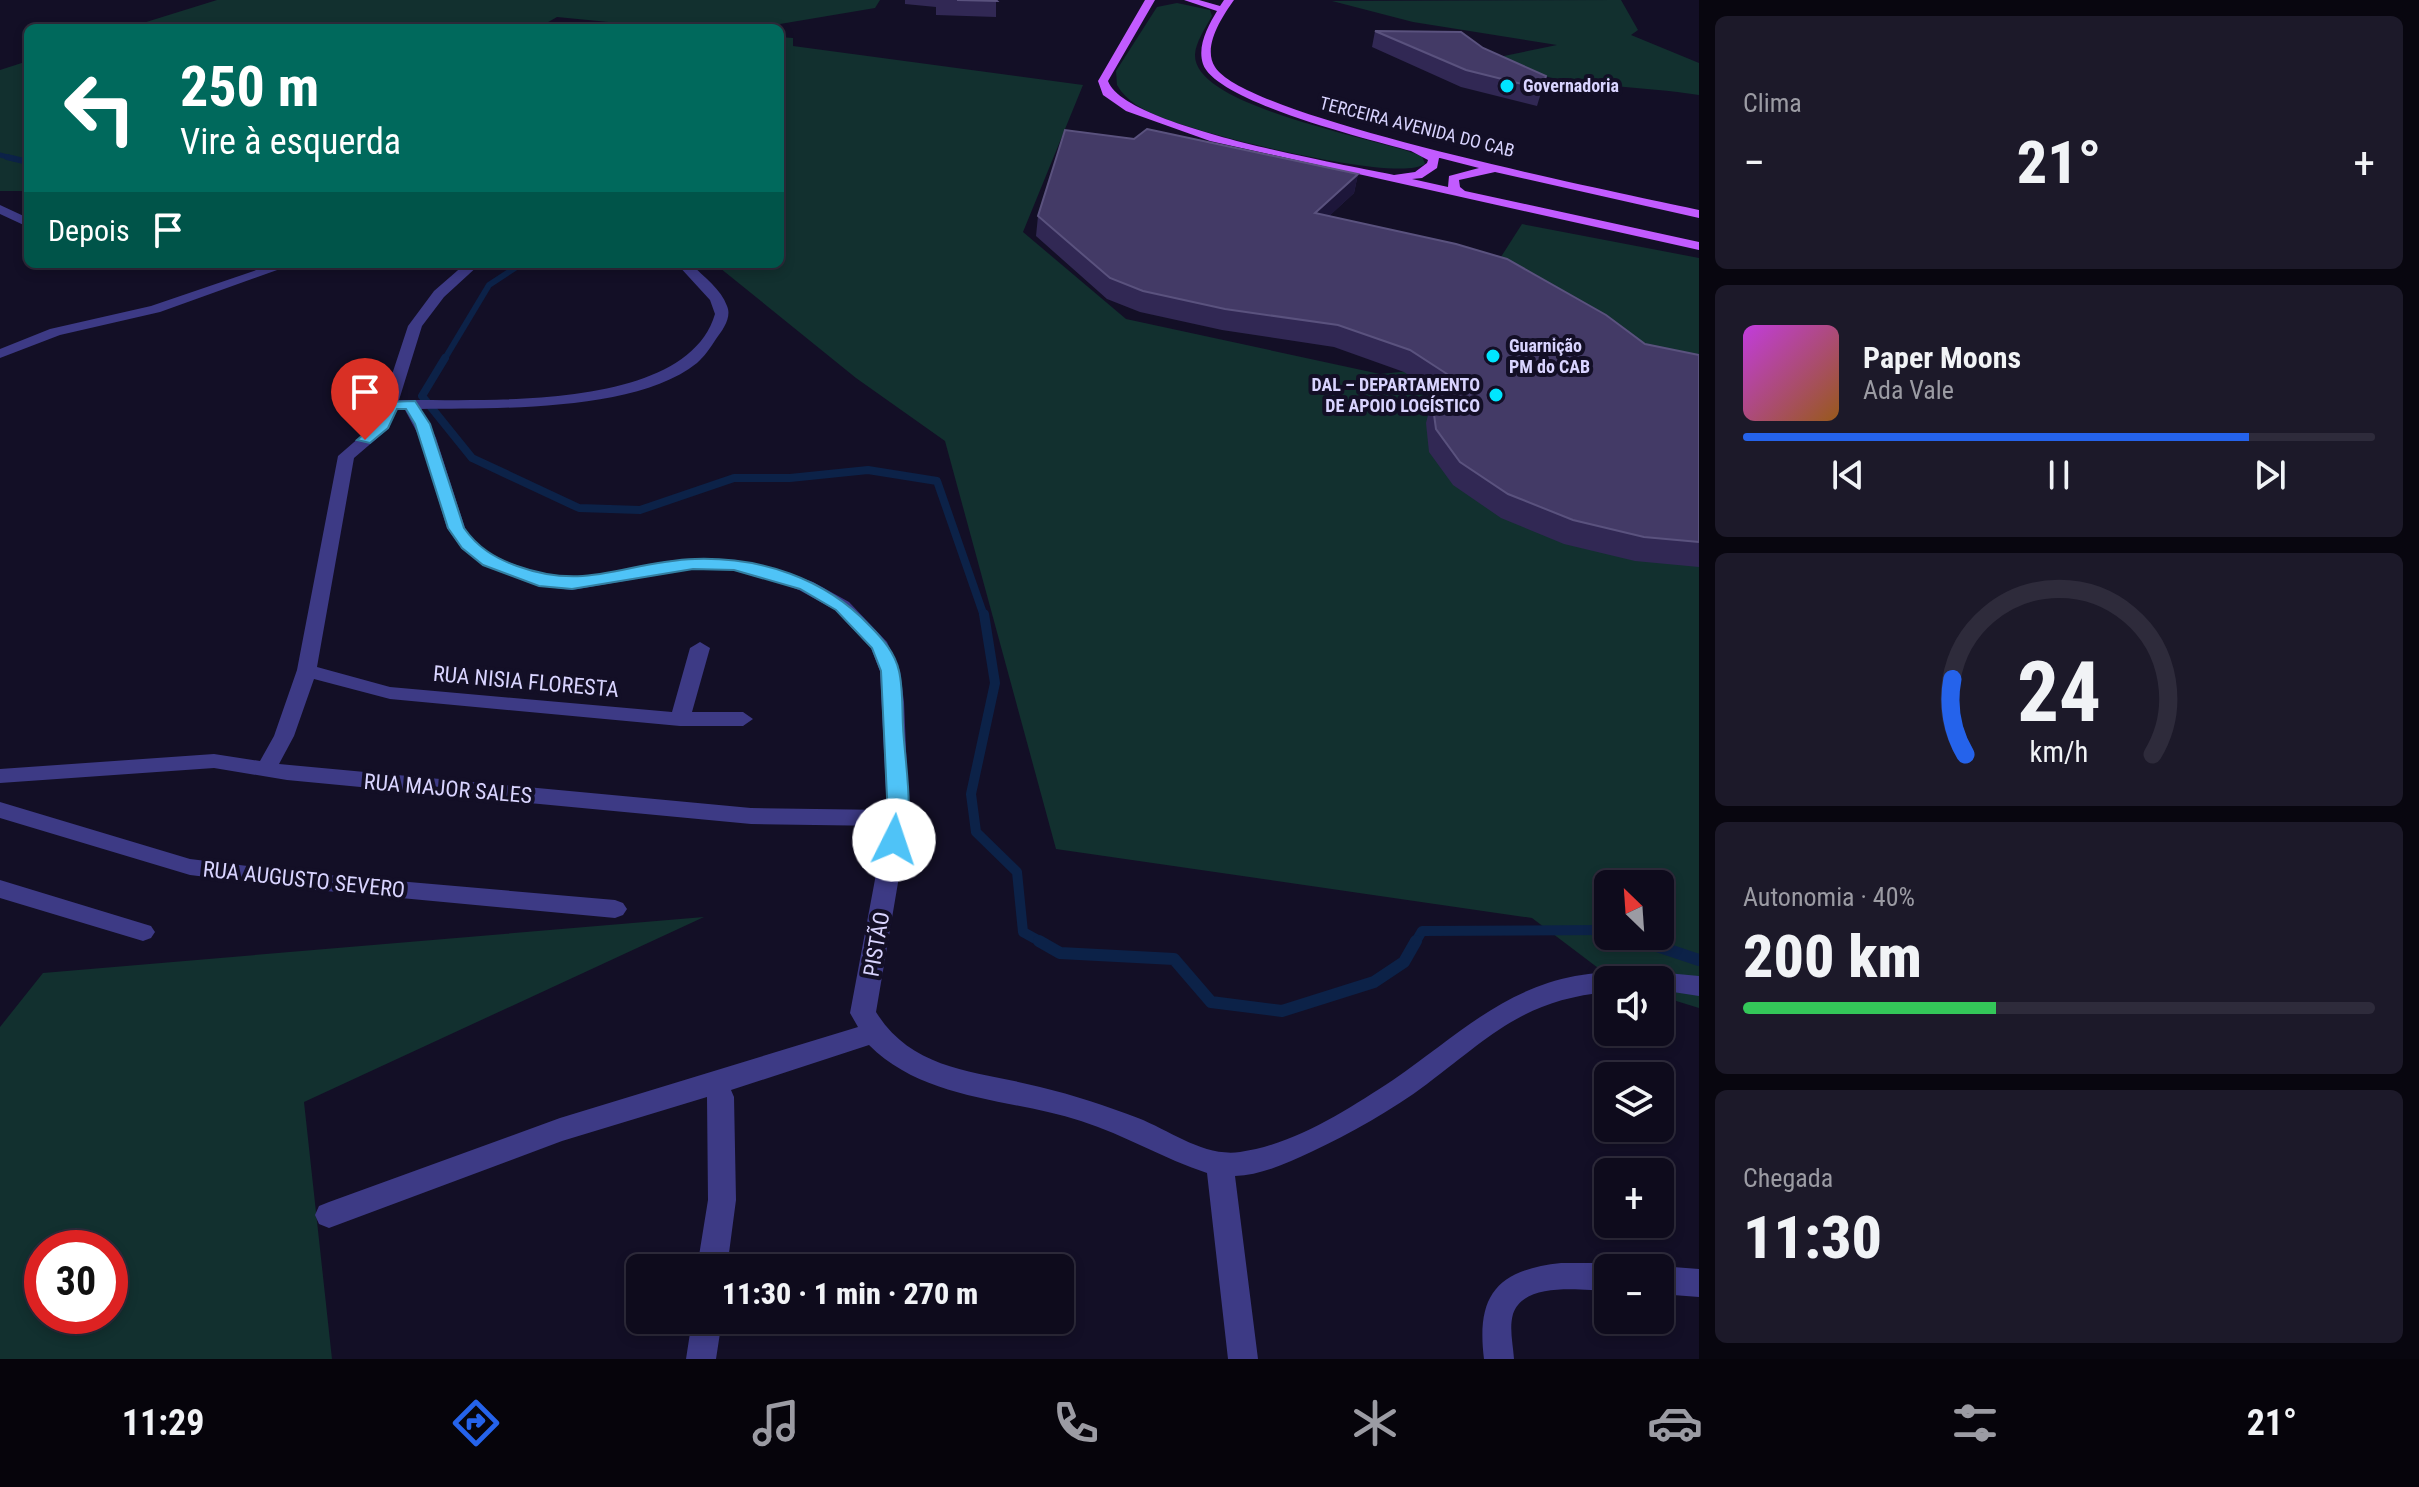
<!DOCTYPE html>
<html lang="pt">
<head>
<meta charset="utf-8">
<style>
	:root { --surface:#0e0b1c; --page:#1c1929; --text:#f1f3f6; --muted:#9b9ba3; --line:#2e2b3b; --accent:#2563eb }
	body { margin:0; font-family:"Roboto Condensed",sans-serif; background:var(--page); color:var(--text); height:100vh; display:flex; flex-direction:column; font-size:30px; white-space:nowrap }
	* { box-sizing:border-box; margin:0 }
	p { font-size:26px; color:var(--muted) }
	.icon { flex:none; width:44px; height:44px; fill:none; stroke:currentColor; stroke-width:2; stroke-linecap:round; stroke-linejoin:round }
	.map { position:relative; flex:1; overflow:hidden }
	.sheet { display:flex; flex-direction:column; gap:16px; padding:16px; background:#08060f; width:720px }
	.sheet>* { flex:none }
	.banner { position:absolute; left:24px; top:24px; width:760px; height:244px; border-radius:12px; box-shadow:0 4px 12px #0003,0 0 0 2px var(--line); background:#00695c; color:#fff; overflow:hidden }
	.needle { width:52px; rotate:335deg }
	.fabs { position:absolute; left:1594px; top:870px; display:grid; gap:16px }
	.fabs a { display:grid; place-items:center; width:80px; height:80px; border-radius:12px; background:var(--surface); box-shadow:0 4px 12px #0003,0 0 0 2px var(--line); font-size:40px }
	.speed { position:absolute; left:24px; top:1230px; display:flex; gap:16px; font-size:40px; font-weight:700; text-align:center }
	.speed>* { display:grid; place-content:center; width:104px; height:104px; border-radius:50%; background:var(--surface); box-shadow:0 4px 12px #0003,0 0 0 2px var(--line); line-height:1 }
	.speed .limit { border:12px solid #d22; background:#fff; color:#111 }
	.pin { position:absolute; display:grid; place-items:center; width:68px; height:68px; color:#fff; margin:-82px -34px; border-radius:50% 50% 50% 0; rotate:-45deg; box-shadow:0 0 8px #0007 }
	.pin .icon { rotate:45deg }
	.me { position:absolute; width:88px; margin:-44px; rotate:4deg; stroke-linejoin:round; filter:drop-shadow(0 0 6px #0008) }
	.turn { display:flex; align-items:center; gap:28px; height:168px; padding:0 24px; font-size:36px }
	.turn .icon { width:104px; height:104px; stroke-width:2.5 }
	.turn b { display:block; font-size:56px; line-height:68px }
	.then { display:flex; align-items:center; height:76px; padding:0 24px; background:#0003; gap:16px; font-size:30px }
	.big { font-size:60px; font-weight:800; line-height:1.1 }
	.sheet .widget { flex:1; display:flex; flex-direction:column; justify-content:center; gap:12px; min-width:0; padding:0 28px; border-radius:12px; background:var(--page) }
	.sheet .dial { align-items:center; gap:0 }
	.dial svg { height:208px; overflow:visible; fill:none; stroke:var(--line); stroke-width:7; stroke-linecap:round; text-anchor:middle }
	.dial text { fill:var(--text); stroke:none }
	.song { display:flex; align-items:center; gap:24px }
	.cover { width:96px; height:96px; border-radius:12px; background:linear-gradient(135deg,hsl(290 70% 55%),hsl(30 70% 35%)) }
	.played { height:8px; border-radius:4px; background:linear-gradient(90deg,var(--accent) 80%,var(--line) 80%) }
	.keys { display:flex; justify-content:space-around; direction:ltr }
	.heat { display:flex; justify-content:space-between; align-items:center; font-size:44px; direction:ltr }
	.charge { height:12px; border-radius:6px; background:linear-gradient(90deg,#34c759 40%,var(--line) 0) }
	.trip { position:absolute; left:626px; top:1254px; width:448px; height:80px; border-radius:12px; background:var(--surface); box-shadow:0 4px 12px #0003,0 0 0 2px var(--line); font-weight:800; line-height:80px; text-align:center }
	.dock { display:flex; height:128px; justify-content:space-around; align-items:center; background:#06040b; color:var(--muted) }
	.dock .icon { width:56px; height:56px }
	.dock .selected { color:var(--accent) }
	.dock b { font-size:36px; color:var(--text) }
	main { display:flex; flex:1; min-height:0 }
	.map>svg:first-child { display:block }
	.green { fill:#12302f; fill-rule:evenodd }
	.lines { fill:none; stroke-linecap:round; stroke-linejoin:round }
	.stream-far4 { stroke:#0c2248; stroke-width:5 }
	.stream-far3 { stroke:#0c2248; stroke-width:6 }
	.stream-far2 { stroke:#0c2248; stroke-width:8 }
	.stream-far1 { stroke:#0c2248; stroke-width:10 }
	.stream { stroke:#0c2248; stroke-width:12 }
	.minor { fill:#3d3a85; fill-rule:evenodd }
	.major { fill:#c25bff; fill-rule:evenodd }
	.wall { fill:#312854 }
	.shaded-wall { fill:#1d163a }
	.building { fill:#433a66; stroke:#5a527e; stroke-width:2 }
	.route { fill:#4fc3f7; stroke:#337fa1; stroke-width:2 }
	.poi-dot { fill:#00e5ff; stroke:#130f26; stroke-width:3 }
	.labels { text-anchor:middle; stroke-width:8; stroke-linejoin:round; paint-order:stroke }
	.far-poi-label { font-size:18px; font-weight:bold; fill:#d9d4ff; stroke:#130f26; text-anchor:start }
	.far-street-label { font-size:18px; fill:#d9d4ff; stroke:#130f26 }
	.street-label { font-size:22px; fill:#d9d4ff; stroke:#130f26 }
</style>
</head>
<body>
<main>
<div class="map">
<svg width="1699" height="1359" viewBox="0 0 1699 1359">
	<rect width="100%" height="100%" fill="#130f26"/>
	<!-- green -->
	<path class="green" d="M217,0H880L875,8L774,25H639L557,17L538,28H127Z
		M1621,0L1638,30L1631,35L1699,63V95C1630,84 1553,88 1489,59L1557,45L1413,22L1332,1Z
		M1177,3L1210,10L1212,16C1206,27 1195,43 1195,55C1194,108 1382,139 1422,156L1425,164C1396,184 1198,133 1160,117C1143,110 1126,101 1117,85L1116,71L1157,7Z
		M780,37L793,38V46L1083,85L1023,232L1126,319L1380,374L1638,348L1499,260L1522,224L1699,258V1008L1660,996V980H1614L1532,918L1056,849L945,441L856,378L715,264H780ZM1608,884H1660V936H1608Z
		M28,61V191H0V70Z
		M704,917L304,1102L332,1359H0V1027L43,973ZM42,1248H110V1316H42Z"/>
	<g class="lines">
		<!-- stream-far4 -->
		<path class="stream-far4" d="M0,155L15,159"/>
		<!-- stream-far3 -->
		<path class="stream-far3" d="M7,157L28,162
			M444,360L489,285L521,264"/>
		<!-- stream-far2 -->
		<path class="stream-far2" d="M445,358L422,396L472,458L579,508L640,510L734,478H790L868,470L937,481L984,616"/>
		<!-- stream-far1 -->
		<path class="stream-far1" d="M984,614L995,683L971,794L976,832L1017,872L1023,932L1043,943
			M1626,936L1648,943
			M1415,943L1422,931L1608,930"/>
		<!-- stream -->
		<path class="stream" d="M1039,941L1060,953L1174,959L1211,1002L1282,1011L1374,982L1404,962L1416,941
			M1642,941L1699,960"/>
		<!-- minor -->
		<path class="minor" d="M0,205L28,218V227L0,214Z
			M274,264H294L160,312L60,335L0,358V349L50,329L151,306Z
			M465,264H480L444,297L422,326L399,400C480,399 686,413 715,314L710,300L677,264H691C704,277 721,289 727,306C732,317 723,330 716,339C711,347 704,357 697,363C636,412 496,408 421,409L436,438L465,528L474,541L495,557L548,577L572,578L693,559L734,560L770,567L813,582L849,602L887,642L900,671L904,702L909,818L876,1012C913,1072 979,1071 1040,1087C1074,1095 1106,1106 1138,1118C1171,1131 1204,1157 1240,1152C1293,1145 1349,1109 1393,1080C1453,1039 1501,990 1575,976C1589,974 1603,971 1617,975L1619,980H1608V992C1523,1000 1491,1036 1427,1084C1391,1111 1351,1133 1311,1152C1288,1163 1261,1175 1235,1176L1258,1359H1228L1207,1173C1164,1159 1125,1135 1081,1121C1010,1098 925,1101 869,1045L731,1090L734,1097L736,1200L727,1268H697L708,1200L707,1097L562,1141L329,1228L319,1224L315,1215L319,1206L329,1202L560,1118L858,1027L850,1013L885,826L751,824L287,780L214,768L0,783V769L214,754L260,761L274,736L297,670L338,456L376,423L408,326L434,291ZM396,409L405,410L420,438L447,528L462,549L483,565L538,586L572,590L693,569L734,570L765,577L799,590L835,610L871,648L880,671L887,810L751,808L279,764L294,736L314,679L390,699L680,726H743L753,719L743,712H692L710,648L700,642L690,648L672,712L390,687L317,667L354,458L389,428Z
			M0,802L190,859L305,873L615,900L623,903L627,909L623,915L615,918L305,889L190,875L0,818Z
			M0,880L151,926L155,932L151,938L143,941L0,898Z
			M1635,970L1699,976V996L1660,990V980H1623L1626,973Z
			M1561,1263H1608L1619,1268H1608V1291C1582,1290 1524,1281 1513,1314C1509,1328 1513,1344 1514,1359H1484C1476,1295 1497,1270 1561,1263Z
			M1660,1266L1699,1269V1297L1660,1294V1268H1655Z
			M692,1320H722L716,1359H686Z"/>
		<!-- major -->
		<path class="major" d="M1145,0H1155L1108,81C1124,127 1343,164 1394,175L1415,172L1427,163L1428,160L1411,151C1371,140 1216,102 1203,64C1197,46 1208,26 1217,11L1184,0H1199L1220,6L1224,0H1234C1222,17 1202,47 1215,67C1247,119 1623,193 1699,210V218L1495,172L1459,180L1460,187L1465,191L1699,242V250L1210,141L1126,111L1103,95L1098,81ZM1439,158H1440L1479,168L1449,176L1448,187L1412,179L1422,178L1437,168Z"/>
	</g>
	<!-- wall -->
	<path class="wall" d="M905,0H996V17L936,15V7L905,4Z
		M1375,31L1483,48L1546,76L1537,106L1461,87L1372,47Z
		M1358,174L1354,193L1329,216L1645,344L1699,355V567L1635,561L1564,544L1501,518L1453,485L1429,452L1426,423L1432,400L1436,393L1404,372L1334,347L1222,330L1140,312L1107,299L1036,236L1038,216Z"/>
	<!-- shaded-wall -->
	<path class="shaded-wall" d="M1358,174L1354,193L1311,233L1315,213Z"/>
	<!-- building -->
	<path class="building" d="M957,0H996L997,1Z
		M1375,31L1461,32L1483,48L1546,76L1542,89L1466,70Z
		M1147,129L1358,174L1315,213L1456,244L1507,259L1606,315L1645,344L1699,355V542L1644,537L1573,520L1508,494L1460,462L1436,429L1432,400L1447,374L1410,350L1338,325L1225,309L1143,291L1110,278L1038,216L1065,130L1134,139Z"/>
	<!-- route -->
	<path class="route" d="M415,401L430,424L464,528C478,548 495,558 517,566C589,592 626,561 695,559C761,557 825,578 870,626C883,639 895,653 899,671C903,688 902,708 903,726C904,756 916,820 902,846L894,848L884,840L888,818L881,671L872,648L836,610L800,589L734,570L693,569L572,589L539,586L483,565L462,548L448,528L415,424L406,409H397L388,428L370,443L357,440L377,423L386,402Z"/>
	<!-- markers -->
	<g class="poi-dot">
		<circle cx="1507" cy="86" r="8"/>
		<circle cx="1493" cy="356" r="8"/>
		<circle cx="1496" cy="395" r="8"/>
	</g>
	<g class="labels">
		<!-- far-poi labels -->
		<g class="far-poi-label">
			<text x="1523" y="92">Governadoria</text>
			<text x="1509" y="352">Guarnição<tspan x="1509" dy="21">PM do CAB</tspan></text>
			<text x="1480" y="391" text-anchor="end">DAL – DEPARTAMENTO<tspan x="1480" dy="21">DE APOIO LOGÍSTICO</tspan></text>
		</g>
		<!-- far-street labels -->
		<g class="far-street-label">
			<text transform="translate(1417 127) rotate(14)" y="6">TERCEIRA AVENIDA DO CAB</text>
		</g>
		<!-- street labels -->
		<g class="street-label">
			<text transform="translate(526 681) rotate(5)" y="8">RUA NISIA FLORESTA</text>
			<text transform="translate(448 788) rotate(5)" y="8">RUA MAJOR SALES</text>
			<text transform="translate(304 879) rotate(6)" y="8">RUA AUGUSTO SEVERO</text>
			<text transform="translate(876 944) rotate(-80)" y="8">PISTÃO</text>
		</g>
	</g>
</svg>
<div class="fabs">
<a><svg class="needle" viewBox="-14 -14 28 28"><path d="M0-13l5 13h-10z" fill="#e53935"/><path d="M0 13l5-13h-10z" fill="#9b9ba3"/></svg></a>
<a><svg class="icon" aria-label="sound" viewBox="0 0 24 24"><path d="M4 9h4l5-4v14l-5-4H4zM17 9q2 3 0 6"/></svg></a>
<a><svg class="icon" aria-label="layers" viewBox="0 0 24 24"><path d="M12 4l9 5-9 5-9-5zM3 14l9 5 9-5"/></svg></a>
<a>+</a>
<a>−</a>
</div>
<div class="speed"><div class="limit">30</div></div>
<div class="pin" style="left:365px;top:440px;background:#d93025"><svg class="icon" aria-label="arrive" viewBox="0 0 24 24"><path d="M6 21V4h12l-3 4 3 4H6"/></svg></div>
<svg class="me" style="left:894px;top:840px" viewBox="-20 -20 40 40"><circle r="19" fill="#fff"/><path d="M0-13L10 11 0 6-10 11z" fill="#4fc3f7"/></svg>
<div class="trip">11:30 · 1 min · 270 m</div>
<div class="banner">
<div class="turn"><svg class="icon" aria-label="left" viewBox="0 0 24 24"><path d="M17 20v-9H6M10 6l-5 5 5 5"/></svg><div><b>250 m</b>Vire à esquerda</div></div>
<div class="then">Depois<svg class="icon" aria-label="arrive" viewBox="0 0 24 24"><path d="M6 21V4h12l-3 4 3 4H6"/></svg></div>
</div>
</div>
<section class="sheet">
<div class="widget"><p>Clima</p>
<div class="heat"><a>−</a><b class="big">21°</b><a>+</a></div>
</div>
<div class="widget">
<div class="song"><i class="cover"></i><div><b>Paper Moons</b><p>Ada Vale</p></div></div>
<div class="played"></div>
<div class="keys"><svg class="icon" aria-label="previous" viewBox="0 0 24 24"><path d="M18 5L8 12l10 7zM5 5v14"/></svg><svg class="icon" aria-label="pause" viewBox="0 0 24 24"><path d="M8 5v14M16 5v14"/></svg><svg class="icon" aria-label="next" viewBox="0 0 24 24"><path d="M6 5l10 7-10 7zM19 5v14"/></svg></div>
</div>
<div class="widget dial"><svg viewBox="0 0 100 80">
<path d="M14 69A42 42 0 1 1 86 69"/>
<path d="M14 69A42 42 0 0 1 9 40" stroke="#2563eb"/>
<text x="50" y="56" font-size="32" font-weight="700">24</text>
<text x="50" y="72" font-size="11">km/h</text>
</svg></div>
<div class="widget"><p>Autonomia · 40%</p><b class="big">200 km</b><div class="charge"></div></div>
<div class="widget"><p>Chegada</p><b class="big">11:30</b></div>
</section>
</main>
<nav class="dock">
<b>11:29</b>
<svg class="icon selected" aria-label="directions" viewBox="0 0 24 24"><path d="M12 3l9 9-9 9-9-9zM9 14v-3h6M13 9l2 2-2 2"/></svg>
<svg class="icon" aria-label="music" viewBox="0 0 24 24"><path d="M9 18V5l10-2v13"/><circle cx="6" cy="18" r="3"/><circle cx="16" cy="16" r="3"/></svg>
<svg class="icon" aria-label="phone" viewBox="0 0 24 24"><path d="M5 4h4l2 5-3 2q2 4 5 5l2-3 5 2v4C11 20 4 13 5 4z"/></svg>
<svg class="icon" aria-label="climate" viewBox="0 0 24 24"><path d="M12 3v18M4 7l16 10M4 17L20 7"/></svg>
<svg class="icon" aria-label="car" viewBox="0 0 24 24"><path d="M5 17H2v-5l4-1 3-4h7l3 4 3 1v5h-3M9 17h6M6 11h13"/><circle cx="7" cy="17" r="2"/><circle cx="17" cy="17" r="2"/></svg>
<svg class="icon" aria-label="filters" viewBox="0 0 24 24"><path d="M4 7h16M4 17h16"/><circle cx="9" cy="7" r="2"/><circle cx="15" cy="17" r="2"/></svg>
<b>21°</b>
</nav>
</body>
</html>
